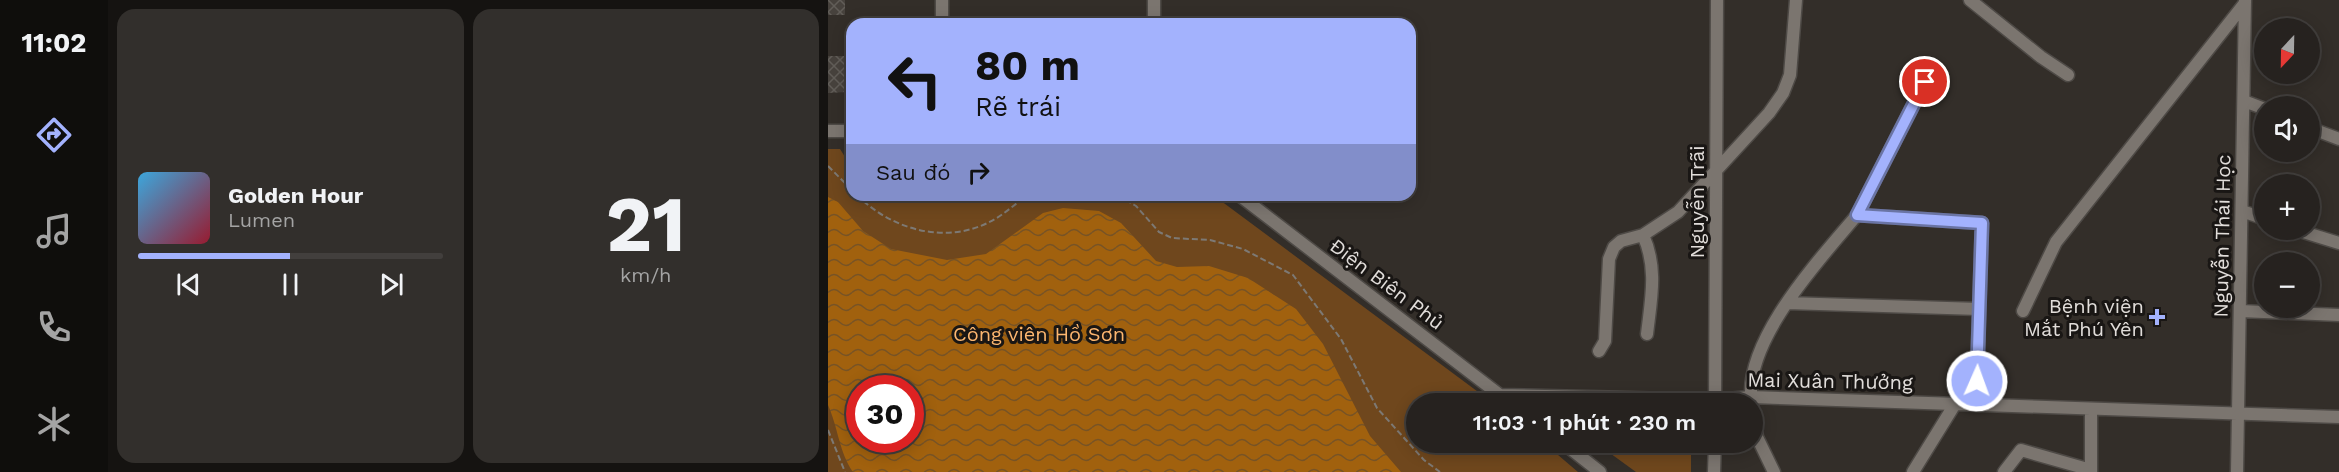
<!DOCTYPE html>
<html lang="vi">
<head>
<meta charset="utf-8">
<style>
	:root { --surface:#26221f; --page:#322f2c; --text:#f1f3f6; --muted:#a4a4a4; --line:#423f3d; --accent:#a3b2fd }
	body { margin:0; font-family:"Work Sans",sans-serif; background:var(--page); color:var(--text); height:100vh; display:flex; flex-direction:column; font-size:22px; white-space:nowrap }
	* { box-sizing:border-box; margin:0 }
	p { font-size:20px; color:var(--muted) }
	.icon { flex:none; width:33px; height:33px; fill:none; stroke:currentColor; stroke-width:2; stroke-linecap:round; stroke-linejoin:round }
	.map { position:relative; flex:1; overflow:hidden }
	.panel { display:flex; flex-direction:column; gap:9px; padding:9px; background:#151311; width:720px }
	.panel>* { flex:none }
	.guide { position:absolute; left:18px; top:18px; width:570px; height:183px; border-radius:18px; box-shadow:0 3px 15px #0003,0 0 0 2px var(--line); background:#a3b2fd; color:#111; overflow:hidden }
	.needle { width:39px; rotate:202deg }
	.tools { position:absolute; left:1426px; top:18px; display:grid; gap:12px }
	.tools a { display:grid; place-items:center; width:66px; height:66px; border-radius:50%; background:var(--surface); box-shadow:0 3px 15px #0003,0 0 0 2px var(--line); font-size:30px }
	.speed { position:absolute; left:18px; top:375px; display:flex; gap:12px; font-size:30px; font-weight:700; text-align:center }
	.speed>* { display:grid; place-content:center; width:78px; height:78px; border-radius:50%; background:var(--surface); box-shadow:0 3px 15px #0003,0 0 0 2px var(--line); line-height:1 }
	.speed .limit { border:9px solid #d22; background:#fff; color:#111 }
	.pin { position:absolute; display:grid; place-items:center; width:51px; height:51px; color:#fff; margin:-26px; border:3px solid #fff; border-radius:50%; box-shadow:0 2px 6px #0007 }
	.me { position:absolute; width:66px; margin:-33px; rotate:2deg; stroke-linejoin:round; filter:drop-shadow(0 0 4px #0008) }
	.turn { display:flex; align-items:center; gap:21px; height:126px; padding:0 30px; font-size:27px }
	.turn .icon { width:78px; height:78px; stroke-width:2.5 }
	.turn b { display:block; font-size:42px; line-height:51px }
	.then { display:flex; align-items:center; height:57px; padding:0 30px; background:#0003; gap:12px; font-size:22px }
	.panel .widget { flex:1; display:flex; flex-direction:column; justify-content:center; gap:9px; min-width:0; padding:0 21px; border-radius:18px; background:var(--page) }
	.panel .dial { align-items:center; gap:0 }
	.dial b { font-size:78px; line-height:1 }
	.song { display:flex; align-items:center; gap:18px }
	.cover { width:72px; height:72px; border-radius:9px; background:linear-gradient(135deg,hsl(200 70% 55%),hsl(350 70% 35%)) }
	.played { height:6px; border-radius:3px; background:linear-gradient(90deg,var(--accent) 50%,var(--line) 50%) }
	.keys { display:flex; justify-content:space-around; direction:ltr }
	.panel .tiles { flex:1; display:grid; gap:9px; grid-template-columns:repeat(2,1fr) }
	.trip { position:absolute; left:578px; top:393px; width:357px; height:60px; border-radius:30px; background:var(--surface); box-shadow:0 3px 15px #0003,0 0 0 2px var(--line); font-weight:600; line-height:60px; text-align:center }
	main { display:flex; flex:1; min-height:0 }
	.dock { display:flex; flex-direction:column; width:108px; justify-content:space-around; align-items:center; background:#0f0e0c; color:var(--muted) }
	.dock .icon { width:42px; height:42px }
	.dock .on { color:var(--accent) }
	.dock b { font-size:27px; color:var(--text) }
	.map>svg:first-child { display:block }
	.park { fill:#6f471d; fill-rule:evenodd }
	.water { fill:url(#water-waves); fill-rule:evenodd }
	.building { fill:url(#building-cross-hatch) }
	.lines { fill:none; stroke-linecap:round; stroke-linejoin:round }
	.minor-casing { stroke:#4e4a46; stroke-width:15 }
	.path { stroke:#7d7974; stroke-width:2; stroke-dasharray:6 3; stroke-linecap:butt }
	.minor { stroke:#7b756f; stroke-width:12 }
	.route-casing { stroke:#6a74a4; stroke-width:15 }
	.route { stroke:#a3b2fd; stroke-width:10 }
	.poi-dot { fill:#a3b2fd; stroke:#191614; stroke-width:2 }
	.labels { text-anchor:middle; stroke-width:6; stroke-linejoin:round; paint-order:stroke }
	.street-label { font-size:20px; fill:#e1ddda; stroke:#191614 }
	.poi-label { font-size:20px; fill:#e1ddda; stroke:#191614; text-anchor:end }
	.park-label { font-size:20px; fill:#fcb66f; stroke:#191614 }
</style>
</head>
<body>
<main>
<nav class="dock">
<b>11:02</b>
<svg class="icon on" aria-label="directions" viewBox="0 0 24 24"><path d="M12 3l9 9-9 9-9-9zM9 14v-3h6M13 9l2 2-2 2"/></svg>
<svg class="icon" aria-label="music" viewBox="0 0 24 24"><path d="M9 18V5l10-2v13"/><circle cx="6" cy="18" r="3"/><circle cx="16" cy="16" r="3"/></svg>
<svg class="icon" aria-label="phone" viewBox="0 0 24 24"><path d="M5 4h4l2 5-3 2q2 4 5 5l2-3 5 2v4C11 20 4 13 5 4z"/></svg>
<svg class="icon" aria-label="climate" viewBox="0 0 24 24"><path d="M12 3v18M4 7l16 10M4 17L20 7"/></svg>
</nav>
<section class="panel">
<div class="tiles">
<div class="widget">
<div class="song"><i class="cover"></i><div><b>Golden Hour</b><p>Lumen</p></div></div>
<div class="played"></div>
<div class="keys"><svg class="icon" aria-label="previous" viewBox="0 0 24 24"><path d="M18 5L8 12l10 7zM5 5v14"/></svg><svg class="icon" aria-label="pause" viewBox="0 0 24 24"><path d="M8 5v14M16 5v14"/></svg><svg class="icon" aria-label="next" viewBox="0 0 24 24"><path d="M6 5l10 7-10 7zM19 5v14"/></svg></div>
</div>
<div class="widget dial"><b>21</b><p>km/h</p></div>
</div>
</section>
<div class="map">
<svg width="1511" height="472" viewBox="0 0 1511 472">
	<defs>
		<pattern id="water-waves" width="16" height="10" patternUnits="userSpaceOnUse" patternTransform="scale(1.5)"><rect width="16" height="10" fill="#a1610e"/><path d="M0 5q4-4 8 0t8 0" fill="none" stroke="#775325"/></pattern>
		<pattern id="building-cross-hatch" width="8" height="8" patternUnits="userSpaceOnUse" patternTransform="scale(1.5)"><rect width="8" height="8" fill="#47423d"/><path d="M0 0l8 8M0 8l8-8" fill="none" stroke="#615d58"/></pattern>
	</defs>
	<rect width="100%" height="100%" fill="#332e29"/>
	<!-- park -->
	<path class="park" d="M0,149H12L24,168V195H385L665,403L588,404V442L716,443L750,472H0ZM32,388H82V440H32Z
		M768,443H863V472H808Z"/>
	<!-- water -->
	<path class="water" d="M0,197L10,202L35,231L63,249L119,260L158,254L215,213L235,208L271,211L293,223L328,261L349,267L381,266L420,278L468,309L495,344L542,436L573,472H25C11,452 10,427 0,405ZM32,388H82V440H32Z"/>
	<!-- building -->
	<path class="building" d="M0,0H17V15H0Z
		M0,56H20L19,92L0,93Z"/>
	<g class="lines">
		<defs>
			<path id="minor" d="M326,0V24
				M1142,0L1213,57L1240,75
				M114,24V0
				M1416,101L1437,109
				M1482,128L1511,139
				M0,131H24
				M411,195L677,399
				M1414,211L1437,219
				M1029,215L1097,82
				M1469,230L1511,243
				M815,235C830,268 823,299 819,334
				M959,303L1151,309
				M1195,311L1228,242L1417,3
				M1412,311L1511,315
				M771,351L777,341L781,259L786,247L793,241L815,235L850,212L941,113L955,93L962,75L968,0
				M671,395L887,400L923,397L1511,417
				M887,404L889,0
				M924,404C913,343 992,259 1029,215L1154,223L1148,405
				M924,405L929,437L946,472
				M1263,409V472
				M734,442L772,472
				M886,472L887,442
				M1085,472L1127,404
				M1176,472L1193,450L1263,470
				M1409,472L1417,0"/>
		</defs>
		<!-- minor casing -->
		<use href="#minor" class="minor-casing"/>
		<!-- path -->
		<path class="path" d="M0,166L24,190
			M29,195C65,231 121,246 167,219C179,212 189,202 201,195
			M290,195L308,206L331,232L344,238L382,240L415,249L465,275L513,339L549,408L596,460L612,472
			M0,430L17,472"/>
		<!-- minor -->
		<use href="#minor" class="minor"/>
	</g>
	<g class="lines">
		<defs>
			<path id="route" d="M1097,82L1029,215L1154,223L1149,381"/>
		</defs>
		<!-- route casing -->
		<use href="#route" class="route-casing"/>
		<!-- route -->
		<use href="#route" class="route"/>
	</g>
	<!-- markers -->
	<path class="poi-dot" d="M1326 308h6v6h6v6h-6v6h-6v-6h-6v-6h6z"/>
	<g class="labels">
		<!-- street labels -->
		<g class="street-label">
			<text transform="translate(869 202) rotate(-90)" y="7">Nguyễn Trãi</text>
			<text transform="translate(1394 236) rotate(-89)" y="7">Nguyễn Thái Học</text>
			<text transform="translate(559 284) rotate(37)" y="7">Điện Biên Phủ</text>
			<text transform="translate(1002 381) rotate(1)" y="7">Mai Xuân Thưởng</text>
		</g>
		<!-- poi labels -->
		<g class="poi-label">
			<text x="1316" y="313">Bệnh viện<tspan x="1316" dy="23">Mắt Phú Yên</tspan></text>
		</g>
		<!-- park labels -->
		<g class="park-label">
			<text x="211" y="341">Công viên Hồ Sơn</text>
		</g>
	</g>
</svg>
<div class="tools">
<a><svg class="needle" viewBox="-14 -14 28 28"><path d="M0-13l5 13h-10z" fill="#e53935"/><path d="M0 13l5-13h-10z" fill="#a4a4a4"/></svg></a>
<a><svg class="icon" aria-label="sound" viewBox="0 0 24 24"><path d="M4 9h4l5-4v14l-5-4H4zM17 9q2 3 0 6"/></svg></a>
<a>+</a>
<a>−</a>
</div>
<div class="speed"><div class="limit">30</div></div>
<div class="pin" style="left:1097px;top:82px;background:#d93025"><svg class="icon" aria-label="arrive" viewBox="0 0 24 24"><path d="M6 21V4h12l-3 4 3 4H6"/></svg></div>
<svg class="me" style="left:1149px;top:381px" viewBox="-20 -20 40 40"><circle r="17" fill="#a3b2fd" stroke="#fff" stroke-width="3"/><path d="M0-11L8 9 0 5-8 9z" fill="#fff"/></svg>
<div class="trip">11:03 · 1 phút · 230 m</div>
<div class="guide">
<div class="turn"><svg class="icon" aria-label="left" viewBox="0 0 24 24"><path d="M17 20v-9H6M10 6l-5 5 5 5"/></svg><div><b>80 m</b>Rẽ trái</div></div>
<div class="then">Sau đó<svg class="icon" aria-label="right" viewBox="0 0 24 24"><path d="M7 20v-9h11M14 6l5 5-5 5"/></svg></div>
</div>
</div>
</main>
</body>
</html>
